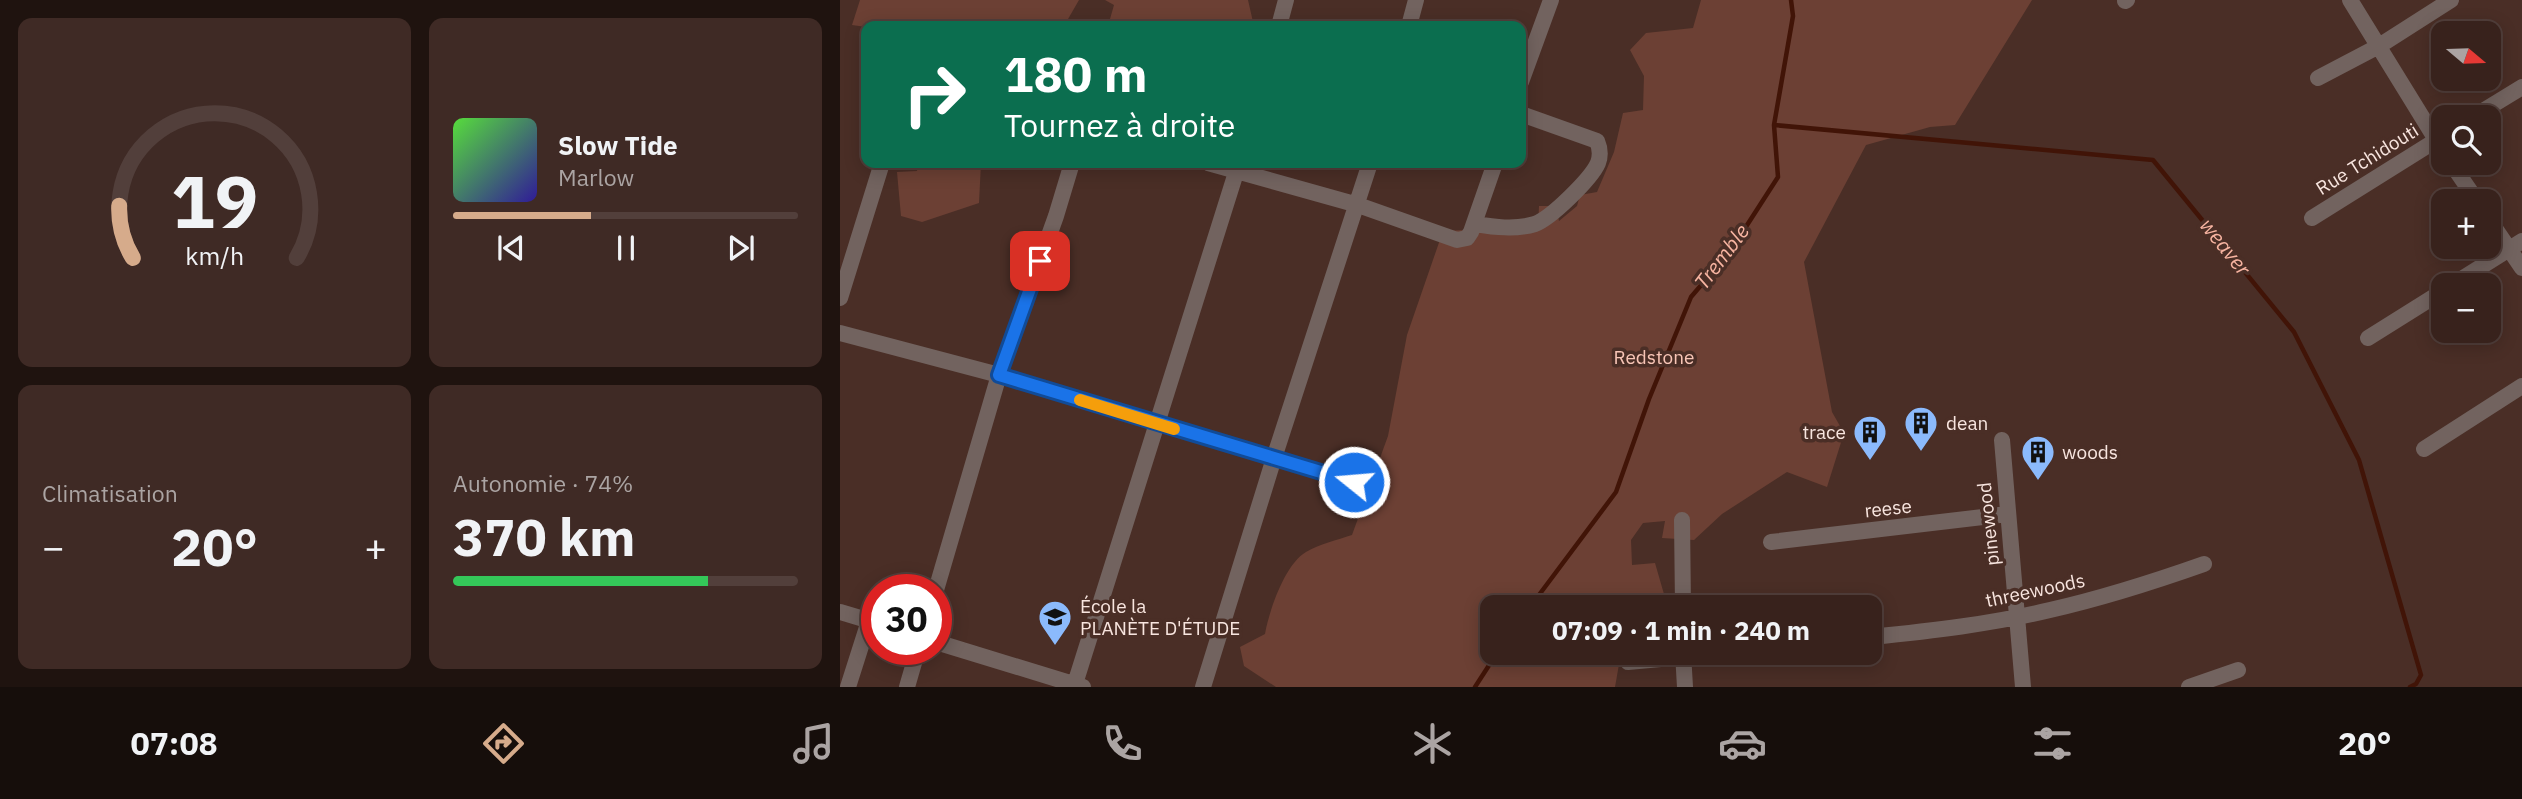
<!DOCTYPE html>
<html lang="fr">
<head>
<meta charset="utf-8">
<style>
	:root { --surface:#38221c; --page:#3f2a25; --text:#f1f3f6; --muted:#aba4a3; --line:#523f3b; --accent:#d6ab8b }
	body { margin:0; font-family:"IBM Plex Sans",sans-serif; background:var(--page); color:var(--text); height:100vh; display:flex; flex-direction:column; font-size:26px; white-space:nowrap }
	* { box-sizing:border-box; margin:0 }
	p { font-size:23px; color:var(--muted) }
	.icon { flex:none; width:38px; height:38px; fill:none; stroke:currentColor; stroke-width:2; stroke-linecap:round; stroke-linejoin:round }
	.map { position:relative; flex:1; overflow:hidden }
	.details { display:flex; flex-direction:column; gap:18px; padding:18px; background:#1f130f; width:840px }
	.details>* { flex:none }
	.hud { position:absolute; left:21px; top:21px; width:665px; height:147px; border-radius:14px; box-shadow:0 4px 18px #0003,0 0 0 2px var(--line); background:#0b6e4f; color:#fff; overflow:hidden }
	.needle { width:46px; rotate:109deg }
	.tools { position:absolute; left:1591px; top:21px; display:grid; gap:14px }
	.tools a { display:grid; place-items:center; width:70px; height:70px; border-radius:14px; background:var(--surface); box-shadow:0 4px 18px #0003,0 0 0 2px var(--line); font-size:35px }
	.speed { position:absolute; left:21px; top:574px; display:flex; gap:14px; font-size:35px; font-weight:700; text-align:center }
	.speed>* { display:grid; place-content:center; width:91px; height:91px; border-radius:50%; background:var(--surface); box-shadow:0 4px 18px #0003,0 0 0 2px var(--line); line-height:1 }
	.speed .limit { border:10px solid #d22; background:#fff; color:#111 }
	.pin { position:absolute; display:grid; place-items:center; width:60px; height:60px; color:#fff; margin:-30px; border-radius:14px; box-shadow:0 4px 10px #0006 }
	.me { position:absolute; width:77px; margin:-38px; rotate:287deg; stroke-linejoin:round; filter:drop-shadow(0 0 5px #0008) }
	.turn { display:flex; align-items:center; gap:24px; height:147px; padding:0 28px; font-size:32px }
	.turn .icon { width:91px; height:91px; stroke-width:2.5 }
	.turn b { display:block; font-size:49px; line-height:60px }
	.big { font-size:52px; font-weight:800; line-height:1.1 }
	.details .card { flex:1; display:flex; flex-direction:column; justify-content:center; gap:10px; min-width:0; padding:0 24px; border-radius:14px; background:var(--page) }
	.details .dial { align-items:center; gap:0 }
	.dial svg { height:182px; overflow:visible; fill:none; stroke:var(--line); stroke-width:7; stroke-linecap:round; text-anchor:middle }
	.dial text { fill:var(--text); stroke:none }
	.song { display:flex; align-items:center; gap:21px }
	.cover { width:84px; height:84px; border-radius:10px; background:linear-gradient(135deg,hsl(110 70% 55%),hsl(250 70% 35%)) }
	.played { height:7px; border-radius:4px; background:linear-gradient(90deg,var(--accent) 40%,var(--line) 40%) }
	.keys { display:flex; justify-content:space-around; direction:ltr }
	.heat { display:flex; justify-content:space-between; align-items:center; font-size:38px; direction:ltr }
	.charge { height:10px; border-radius:5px; background:linear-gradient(90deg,#34c759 74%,var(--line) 0) }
	.details .tiles { flex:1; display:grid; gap:18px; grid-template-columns:repeat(2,1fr) }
	.trip { position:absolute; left:640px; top:595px; width:402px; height:70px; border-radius:14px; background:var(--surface); box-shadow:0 4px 18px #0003,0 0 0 2px var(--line); font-weight:800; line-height:70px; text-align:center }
	.dock { display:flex; height:112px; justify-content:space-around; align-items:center; background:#160e0b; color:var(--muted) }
	.dock .icon { width:49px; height:49px }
	.dock .current { color:var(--accent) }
	.dock b { font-size:32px; color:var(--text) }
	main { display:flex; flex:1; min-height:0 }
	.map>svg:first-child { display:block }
	.green { fill:#6c4034 }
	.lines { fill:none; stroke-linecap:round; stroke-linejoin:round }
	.stream { stroke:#411407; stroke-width:4.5 }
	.minor { stroke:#72635f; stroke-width:16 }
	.route-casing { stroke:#114b97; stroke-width:18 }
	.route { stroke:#1a73e8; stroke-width:12 }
	.slow { stroke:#f59e0b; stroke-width:12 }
	.labels { text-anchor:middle; stroke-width:7; stroke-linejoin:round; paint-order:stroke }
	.street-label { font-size:19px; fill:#f8e5df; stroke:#4a2e26 }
	.park-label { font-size:19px; fill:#f8c5b6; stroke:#4a2e26 }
	.poi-label { font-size:19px; fill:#f8e5df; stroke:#4a2e26; text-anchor:start }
	.water-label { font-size:21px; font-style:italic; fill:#f7b4a1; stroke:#4a2e26 }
</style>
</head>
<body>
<main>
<section class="details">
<div class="tiles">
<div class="card dial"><svg viewBox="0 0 100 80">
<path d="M14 69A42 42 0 1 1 86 69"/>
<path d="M14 69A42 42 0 0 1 8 46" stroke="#d6ab8b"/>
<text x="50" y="56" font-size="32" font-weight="700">19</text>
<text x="50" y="72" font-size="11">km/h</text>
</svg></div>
<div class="card">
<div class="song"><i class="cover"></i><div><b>Slow Tide</b><p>Marlow</p></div></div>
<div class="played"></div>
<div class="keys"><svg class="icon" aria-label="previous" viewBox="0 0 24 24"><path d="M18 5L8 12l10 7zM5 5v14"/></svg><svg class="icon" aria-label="pause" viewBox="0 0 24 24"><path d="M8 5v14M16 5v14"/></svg><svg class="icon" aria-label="next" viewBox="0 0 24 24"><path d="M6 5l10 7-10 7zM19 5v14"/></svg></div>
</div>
<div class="card"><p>Climatisation</p>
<div class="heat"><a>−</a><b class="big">20°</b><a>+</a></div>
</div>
<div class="card"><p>Autonomie · 74%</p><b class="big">370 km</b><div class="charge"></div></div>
</div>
</section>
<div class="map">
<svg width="1682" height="687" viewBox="0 0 1682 687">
	<rect width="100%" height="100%" fill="#4a2e26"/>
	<!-- green -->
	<path class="green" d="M20,0H239L224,26L26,27L12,25Z
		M265,0H408L413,22L411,26H268L274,5Z
		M861,0H1192L1115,125L1090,127L1026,145L964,262L992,412L1004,433L987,487L947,472L882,514L854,540L822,538L825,521L803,523L791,540L792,565L815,563L826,601L789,607H653V653H781L775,687H436L404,666L400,647L425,634C429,611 445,564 466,552C479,544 497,540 512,535L548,436L567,335L603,231L698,227L699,206H716L719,221L737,206L740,195L757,192L774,152L783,113L803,110L804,76L790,50L806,33L853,28Z
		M78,163H141L139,203L82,222L61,216L57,172L77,171Z"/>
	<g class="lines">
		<!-- stream -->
		<path class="stream" d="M934,125L1313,160L1454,332L1519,460L1581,675L1576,684L1570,687
			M690,607L776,492L809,399L851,297L891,250L938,177L934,125L953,16L951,0
			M635,687L657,653"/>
		<!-- minor -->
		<path class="minor" d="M1510,0L1603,151
			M1285,1L1287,0
			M439,26L446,0
			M569,26L576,0
			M1478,78L1539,46L1611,0
			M681,82L711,0
			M1633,117L1682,87
			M368,163L518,205L617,240L627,238L631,232L655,163
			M1611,163L1637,201
			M1472,218L1603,136
			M1648,218L1682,268
			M634,224C654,227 675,230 695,224C711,218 751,179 758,163C761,155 760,148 757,141L681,114
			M1612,285L1682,241
			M0,298L42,163
			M0,333L159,375L514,482
			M1528,338L1603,291
			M1162,440L1183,687
			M1584,449L1682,386
			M842,520L843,607
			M931,542L1168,514
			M96,590L159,375L216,216L232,163
			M0,612L37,623
			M1031,637C1091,631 1152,624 1210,610C1263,598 1313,582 1364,564
			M96,642L243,687
			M843,653L845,687
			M788,662L886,653
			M8,687L29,621
			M67,687L78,649
			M234,687L399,163
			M363,687L434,458L530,163
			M1349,687L1398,670"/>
	</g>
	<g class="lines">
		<defs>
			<path id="route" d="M200,261L159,375L514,482"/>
		</defs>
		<!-- route casing -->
		<use href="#route" class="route-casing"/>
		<!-- route -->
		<use href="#route" class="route"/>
		<!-- slow -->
		<path class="slow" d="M240,400L334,429"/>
	</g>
	<!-- icons -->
	<defs>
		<symbol id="building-pin" viewBox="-11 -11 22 30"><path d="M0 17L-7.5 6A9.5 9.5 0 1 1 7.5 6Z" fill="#8bbafc" stroke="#4a2e26"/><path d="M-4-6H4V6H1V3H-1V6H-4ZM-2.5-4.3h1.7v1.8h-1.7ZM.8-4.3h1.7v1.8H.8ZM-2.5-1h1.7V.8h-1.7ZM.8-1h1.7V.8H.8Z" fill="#111"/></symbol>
		<symbol id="school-pin" viewBox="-11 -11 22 30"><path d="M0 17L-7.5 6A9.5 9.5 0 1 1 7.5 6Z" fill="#8bbafc" stroke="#4a2e26"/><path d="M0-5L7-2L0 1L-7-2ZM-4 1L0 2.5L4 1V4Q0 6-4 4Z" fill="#111"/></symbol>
	</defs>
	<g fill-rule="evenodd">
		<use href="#building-pin" x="1062" y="404" width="38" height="52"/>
		<use href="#building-pin" x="1011" y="413" width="38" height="52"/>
		<use href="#building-pin" x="1179" y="433" width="38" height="52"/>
		<use href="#school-pin" x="196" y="598" width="38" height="52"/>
	</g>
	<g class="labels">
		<!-- street labels -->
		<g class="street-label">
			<text transform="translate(1527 159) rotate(-32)" y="7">Rue Tchidouti</text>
			<text transform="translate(1048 508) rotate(-6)" y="7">reese</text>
			<text transform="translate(1148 524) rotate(-96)" y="7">pinewood</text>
			<text transform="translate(1195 590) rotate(-12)" y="7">threewoods</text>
		</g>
		<!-- park labels -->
		<g class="park-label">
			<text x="814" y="364">Redstone</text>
		</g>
		<!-- poi labels -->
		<g class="poi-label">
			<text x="1106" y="430">dean</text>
			<text x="1006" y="439" text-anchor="end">trace</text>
			<text x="1222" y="459">woods</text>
			<text x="240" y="613">École la<tspan x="240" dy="22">PLANÈTE D'ÉTUDE</tspan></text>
		</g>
		<!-- water labels -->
		<g class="water-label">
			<text transform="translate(1385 247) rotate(51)" y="7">weaver</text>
			<text transform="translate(882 257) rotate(-53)" y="7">Tremble</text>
		</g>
	</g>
</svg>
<div class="tools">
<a><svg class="needle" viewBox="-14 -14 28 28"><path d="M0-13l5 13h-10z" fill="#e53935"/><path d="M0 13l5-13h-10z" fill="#aba4a3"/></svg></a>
<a><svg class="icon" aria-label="search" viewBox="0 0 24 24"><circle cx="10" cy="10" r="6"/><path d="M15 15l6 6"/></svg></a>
<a>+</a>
<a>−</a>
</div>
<div class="speed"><div class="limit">30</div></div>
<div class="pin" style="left:200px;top:261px;background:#d93025"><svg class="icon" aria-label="arrive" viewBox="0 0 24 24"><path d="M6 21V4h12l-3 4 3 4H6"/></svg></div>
<svg class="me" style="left:514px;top:482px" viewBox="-20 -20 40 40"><circle r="17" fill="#1a73e8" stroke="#fff" stroke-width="3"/><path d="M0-11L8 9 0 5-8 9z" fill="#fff"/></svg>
<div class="trip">07:09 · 1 min · 240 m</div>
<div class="hud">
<div class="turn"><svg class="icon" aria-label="right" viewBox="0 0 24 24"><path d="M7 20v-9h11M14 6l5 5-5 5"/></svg><div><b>180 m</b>Tournez à droite</div></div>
</div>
</div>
</main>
<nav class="dock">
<b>07:08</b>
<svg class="icon current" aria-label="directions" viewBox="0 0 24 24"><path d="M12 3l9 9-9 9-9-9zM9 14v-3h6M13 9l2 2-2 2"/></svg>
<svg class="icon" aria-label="music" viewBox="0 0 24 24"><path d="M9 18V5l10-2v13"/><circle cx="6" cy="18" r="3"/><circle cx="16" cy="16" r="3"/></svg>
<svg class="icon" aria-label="phone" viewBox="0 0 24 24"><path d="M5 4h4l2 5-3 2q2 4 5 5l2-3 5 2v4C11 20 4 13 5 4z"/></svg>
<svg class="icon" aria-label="climate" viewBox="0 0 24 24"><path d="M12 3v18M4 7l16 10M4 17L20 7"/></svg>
<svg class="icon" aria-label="car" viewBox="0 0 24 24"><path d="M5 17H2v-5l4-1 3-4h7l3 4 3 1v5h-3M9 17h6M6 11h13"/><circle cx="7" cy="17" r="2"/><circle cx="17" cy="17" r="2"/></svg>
<svg class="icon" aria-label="filters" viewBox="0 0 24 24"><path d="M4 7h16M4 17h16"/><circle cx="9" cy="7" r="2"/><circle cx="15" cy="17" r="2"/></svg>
<b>20°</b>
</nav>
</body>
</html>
